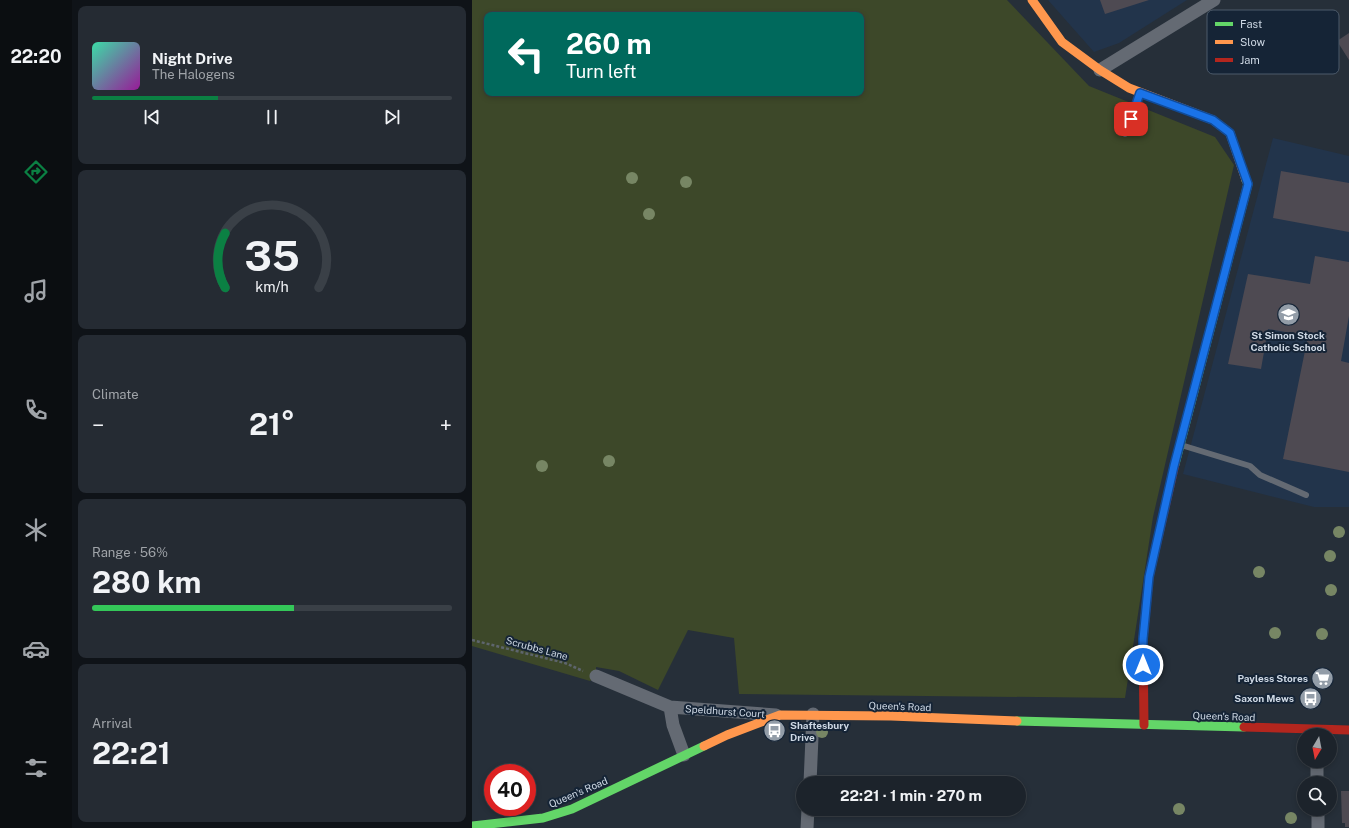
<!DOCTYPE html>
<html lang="en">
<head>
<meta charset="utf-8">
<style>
	:root { --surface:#1c232b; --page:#252b33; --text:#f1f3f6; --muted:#a0a4a9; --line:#3a4047; --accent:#0b8043 }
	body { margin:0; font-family:"Public Sans",sans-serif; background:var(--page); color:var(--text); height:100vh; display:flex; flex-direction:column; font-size:15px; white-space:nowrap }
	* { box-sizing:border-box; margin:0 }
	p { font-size:13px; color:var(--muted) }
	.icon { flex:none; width:22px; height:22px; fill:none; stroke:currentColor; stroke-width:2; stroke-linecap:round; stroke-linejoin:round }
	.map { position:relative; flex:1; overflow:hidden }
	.details { display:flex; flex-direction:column; gap:6px; padding:6px; background:#0f1318; width:400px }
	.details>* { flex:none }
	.top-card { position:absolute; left:12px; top:12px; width:380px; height:84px; border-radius:8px; box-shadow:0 2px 6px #0003,0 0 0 1px var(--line); background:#00695c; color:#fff; overflow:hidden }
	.needle { width:26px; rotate:190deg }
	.buttons { position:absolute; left:825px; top:728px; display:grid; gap:8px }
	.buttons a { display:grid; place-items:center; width:40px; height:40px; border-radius:50%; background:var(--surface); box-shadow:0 2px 6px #0003,0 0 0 1px var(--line); font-size:20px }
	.speed { position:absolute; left:12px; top:764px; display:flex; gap:8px; font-size:20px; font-weight:700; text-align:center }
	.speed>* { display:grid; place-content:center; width:52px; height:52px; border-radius:50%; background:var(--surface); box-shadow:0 2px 6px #0003,0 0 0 1px var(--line); line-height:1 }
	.speed .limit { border:6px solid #d22; background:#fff; color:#111 }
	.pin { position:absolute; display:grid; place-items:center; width:34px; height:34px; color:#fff; margin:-17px; border-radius:8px; box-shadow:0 2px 6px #0006 }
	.me { position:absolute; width:44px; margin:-22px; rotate:0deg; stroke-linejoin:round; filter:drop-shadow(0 0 3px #0008) }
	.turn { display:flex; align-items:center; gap:14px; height:84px; padding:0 16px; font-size:18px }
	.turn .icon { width:52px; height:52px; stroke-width:2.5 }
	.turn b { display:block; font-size:28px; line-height:34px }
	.big { font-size:30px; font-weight:700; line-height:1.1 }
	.details .card { flex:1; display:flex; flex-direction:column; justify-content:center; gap:6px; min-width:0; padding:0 14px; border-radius:8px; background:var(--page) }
	.details .dial { align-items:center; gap:0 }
	.dial svg { height:104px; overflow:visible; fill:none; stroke:var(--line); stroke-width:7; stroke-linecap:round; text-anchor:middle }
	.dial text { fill:var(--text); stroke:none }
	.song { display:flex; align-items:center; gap:12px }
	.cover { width:48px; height:48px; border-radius:6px; background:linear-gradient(135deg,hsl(160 70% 55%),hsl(300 70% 35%)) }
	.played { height:4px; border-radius:2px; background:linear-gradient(90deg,var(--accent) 35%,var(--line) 35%) }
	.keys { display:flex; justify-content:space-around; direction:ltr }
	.heat { display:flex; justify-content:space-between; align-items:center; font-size:22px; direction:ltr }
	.charge { height:6px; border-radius:3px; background:linear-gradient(90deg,#34c759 56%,var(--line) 0) }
	.trip { position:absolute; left:324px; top:776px; width:230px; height:40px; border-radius:20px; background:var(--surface); box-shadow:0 2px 6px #0003,0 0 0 1px var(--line); font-weight:700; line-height:40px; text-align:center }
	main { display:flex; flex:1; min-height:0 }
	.dock { display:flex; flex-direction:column; width:72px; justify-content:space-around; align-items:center; background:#0b0e11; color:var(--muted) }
	.dock .icon { width:28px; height:28px }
	.dock .selected { color:var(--accent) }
	.dock b { font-size:18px; color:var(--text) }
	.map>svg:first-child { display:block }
	.built { fill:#22344b }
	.green { fill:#3d4829; fill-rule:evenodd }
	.building { fill:#4e4a52 }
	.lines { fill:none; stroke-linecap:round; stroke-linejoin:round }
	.path { stroke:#5e656d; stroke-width:2.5; stroke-dasharray:3 2; stroke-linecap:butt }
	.lane { stroke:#646a73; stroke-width:6 }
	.street { stroke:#646a73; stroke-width:13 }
	.fast { stroke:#63d668; stroke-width:9 }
	.slow { stroke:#ff974d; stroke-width:9 }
	.jam { stroke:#b3261e; stroke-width:9 }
	.tree { fill:#778664 }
	.route-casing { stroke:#114b97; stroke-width:10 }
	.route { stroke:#1a73e8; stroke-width:7 }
	.labels { text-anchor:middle; stroke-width:4; stroke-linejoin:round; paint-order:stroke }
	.poi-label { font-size:10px; font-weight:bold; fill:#ced8e4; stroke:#152436; text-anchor:end }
	.street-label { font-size:10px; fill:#ced8e4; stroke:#152436 }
	.key { fill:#152436; stroke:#4c5a6a; stroke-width:1 }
	.key-label { font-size:11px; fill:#ced8e4 }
</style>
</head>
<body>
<main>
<nav class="dock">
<b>22:20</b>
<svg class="icon selected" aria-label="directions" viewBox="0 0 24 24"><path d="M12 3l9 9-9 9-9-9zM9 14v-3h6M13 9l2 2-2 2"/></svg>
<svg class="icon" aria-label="music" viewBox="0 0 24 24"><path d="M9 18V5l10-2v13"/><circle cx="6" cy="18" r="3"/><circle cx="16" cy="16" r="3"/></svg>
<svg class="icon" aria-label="phone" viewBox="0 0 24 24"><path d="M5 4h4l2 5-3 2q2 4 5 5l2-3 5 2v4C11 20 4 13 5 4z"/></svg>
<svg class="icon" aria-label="climate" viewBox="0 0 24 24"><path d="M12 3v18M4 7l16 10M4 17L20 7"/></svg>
<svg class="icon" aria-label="car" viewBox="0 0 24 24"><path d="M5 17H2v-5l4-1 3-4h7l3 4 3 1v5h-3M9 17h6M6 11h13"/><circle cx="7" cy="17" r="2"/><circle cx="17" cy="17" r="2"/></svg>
<svg class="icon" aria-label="filters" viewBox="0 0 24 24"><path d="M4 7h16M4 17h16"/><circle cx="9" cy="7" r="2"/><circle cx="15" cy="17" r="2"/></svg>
</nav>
<section class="details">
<div class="card">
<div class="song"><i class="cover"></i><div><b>Night Drive</b><p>The Halogens</p></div></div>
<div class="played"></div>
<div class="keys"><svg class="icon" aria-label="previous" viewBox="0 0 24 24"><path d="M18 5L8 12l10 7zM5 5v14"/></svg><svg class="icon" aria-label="pause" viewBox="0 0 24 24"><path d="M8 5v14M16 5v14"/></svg><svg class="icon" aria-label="next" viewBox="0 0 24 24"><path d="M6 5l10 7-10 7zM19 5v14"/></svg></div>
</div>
<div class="card dial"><svg viewBox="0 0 100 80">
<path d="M14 69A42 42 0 1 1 86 69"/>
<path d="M14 69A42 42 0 0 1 14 27" stroke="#0b8043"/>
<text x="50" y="56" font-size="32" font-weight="700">35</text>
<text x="50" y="72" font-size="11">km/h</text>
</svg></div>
<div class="card"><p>Climate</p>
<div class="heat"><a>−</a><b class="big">21°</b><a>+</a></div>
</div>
<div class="card"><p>Range · 56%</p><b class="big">280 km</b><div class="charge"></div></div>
<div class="card"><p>Arrival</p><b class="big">22:21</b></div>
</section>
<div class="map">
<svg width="877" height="828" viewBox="0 0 877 828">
	<rect width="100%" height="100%" fill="#262f39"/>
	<!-- built -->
	<path class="built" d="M576,0H715L647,43L622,52Z
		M801,138L877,156V507H842L711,474Z"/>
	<!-- green -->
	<path class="green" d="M0,0H535L617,86L743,137L762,165L681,517L653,698L267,694L262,638L216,630L186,690L147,671L124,667V676L118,681L0,646ZM15,15H389V93H15Z"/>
	<!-- building -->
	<path class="building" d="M628,0H677L633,14Z
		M877,33V60L865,41Z
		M809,171L877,183V232L801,218Z
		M843,256L877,262V316L869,361L877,363V472L811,459L836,336L796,329L789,369L756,364L776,274L838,284Z
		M869,791H877V827H873V823H870Z"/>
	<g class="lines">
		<!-- path -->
		<path class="path" d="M0,640L93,663L111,671"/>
		<!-- lane -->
		<path class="lane" d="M653,134L668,94
			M709,445L778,466L788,475L834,495"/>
		<!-- street -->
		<path class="street" d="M628,70L742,0
			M124,676L198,707L304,715
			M198,707L201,725L212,755
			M845,761V783
			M338,783L341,714
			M846,809V828
			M335,828L336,809"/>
		<!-- fast -->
		<path class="fast" d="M703,464L776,184L774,180
			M545,721L772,727
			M0,826L71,818L100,809L232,746"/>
		<!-- slow -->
		<path class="slow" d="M560,0L590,42L628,70L657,88L741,120L758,133L774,180
			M232,746L255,735L308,715L419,716L545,721"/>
		<!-- jam -->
		<path class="jam" d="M672,725L671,639L677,577L703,464
			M772,727L877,730"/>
	</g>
	<!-- trees -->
	<g class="tree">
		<circle cx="160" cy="178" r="6"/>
		<circle cx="214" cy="182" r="6"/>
		<circle cx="177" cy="214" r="6"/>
		<circle cx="137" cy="461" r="6"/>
		<circle cx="70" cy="466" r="6"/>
		<circle cx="867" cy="532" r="6"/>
		<circle cx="858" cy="556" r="6"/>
		<circle cx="787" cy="572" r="6"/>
		<circle cx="859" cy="590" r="6"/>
		<circle cx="803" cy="633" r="6"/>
		<circle cx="850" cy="634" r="6"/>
		<circle cx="350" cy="732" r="6"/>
		<circle cx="707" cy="809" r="6"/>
		<circle cx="819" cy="818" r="6"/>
	</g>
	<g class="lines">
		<defs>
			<path id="route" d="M659,119L668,93L741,120L758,133L776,184L702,466L677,577L671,639V665"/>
		</defs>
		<!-- route casing -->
		<use href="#route" class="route-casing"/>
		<!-- route -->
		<use href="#route" class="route"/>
	</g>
	<!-- icons -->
	<defs>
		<symbol id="school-disc" viewBox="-11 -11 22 22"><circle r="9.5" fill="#939da8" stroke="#152436"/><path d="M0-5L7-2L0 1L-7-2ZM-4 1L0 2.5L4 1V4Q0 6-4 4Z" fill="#fff"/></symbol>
		<symbol id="supermarket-disc" viewBox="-11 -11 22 22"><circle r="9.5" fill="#939da8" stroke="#152436"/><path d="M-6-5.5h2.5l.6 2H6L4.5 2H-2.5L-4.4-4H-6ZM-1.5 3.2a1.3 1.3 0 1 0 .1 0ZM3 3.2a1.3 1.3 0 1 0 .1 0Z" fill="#fff"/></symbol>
		<symbol id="bus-disc" viewBox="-11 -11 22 22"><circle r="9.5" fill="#939da8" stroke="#152436"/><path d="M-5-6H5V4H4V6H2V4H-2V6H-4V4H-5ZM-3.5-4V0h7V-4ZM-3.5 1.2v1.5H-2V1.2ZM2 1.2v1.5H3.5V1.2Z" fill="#fff"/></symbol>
	</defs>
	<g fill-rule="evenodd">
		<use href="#school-disc" x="804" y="302" width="25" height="25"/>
		<use href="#supermarket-disc" x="838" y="666" width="25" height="25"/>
		<use href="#bus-disc" x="826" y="686" width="25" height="25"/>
		<use href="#bus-disc" x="290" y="718" width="25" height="25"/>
	</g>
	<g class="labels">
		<!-- poi labels -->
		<g class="poi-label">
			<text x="816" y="339" text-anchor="middle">St Simon Stock<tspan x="816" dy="12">Catholic School</tspan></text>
			<text x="836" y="682">Payless Stores</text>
			<text x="822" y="702">Saxon Mews</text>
			<text x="318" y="729" text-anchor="start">Shaftesbury<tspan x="318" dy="12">Drive</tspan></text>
		</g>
		<!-- street labels -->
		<g class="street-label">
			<text transform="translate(65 648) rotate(15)" y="4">Scrubbs Lane</text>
			<text transform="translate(428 706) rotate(2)" y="4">Queen's Road</text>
			<text transform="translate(253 711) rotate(4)" y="4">Speldhurst Court</text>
			<text transform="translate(752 716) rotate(2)" y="4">Queen's Road</text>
			<text transform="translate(106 792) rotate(-23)" y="4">Queen's Road</text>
		</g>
	</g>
	<!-- legend -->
	<rect x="735" y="10" width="132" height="64" rx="6" class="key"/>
	<rect x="743" y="22" width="18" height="4" fill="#63d668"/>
	<rect x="743" y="40" width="18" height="4" fill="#ff974d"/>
	<rect x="743" y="58" width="18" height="4" fill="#b3261e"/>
	<g class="key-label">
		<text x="768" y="28">Fast</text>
		<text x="768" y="46">Slow</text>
		<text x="768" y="64">Jam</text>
	</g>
</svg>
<div class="buttons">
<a><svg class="needle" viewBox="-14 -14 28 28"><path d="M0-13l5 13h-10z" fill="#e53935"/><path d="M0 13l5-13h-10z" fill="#a0a4a9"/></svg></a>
<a><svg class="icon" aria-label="search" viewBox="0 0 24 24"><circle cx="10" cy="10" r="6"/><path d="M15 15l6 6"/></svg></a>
</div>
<div class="speed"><div class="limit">40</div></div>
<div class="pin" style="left:659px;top:119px;background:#d93025"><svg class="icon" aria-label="arrive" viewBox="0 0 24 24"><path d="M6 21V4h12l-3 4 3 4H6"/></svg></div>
<svg class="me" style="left:671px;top:665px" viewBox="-20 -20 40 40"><circle r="17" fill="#1a73e8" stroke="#fff" stroke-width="3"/><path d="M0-11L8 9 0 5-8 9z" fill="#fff"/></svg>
<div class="trip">22:21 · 1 min · 270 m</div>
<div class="top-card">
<div class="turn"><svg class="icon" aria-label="left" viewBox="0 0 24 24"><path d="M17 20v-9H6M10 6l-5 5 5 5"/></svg><div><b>260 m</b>Turn left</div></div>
</div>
</div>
</main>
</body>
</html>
